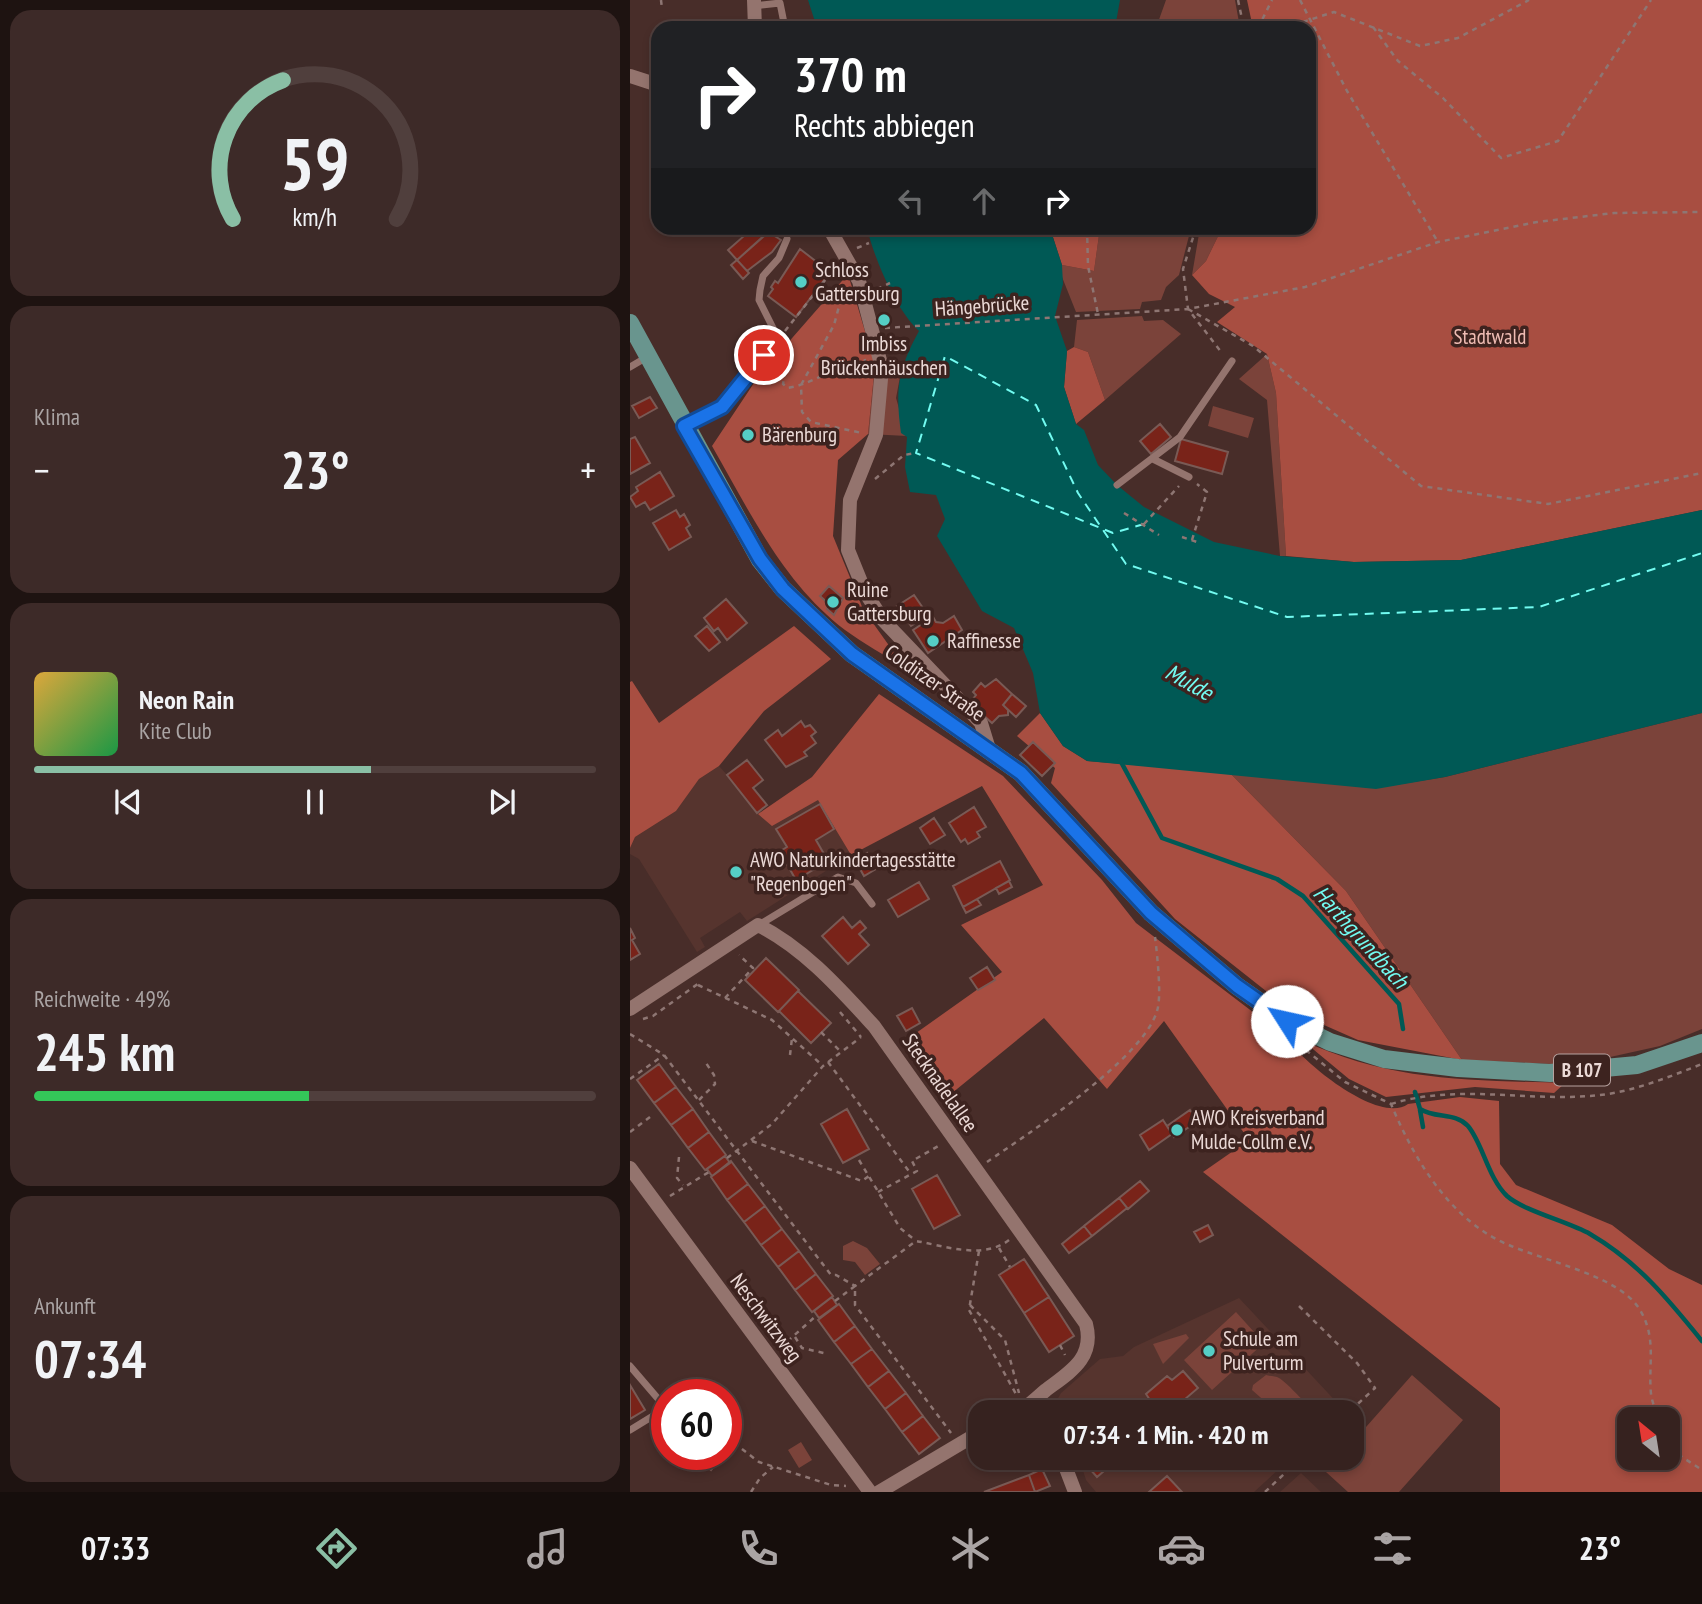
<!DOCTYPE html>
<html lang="de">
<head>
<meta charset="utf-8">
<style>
	:root { --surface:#36221f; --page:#3d2a28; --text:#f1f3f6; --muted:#aaa4a4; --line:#503f3d; --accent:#8abfa5 }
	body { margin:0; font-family:"PT Sans Narrow",sans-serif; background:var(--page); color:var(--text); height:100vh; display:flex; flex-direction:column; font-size:26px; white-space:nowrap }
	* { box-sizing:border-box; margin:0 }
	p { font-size:23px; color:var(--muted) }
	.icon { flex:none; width:38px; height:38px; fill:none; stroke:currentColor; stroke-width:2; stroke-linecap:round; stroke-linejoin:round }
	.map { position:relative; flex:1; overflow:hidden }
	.drawer { display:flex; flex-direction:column; gap:10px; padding:10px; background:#1e1311; width:630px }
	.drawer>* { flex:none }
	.banner { position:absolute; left:21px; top:21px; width:665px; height:214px; border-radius:21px; box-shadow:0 4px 10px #0003,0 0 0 2px var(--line); background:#202124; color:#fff; overflow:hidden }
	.needle { width:46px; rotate:330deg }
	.tools { position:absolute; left:987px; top:1407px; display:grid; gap:14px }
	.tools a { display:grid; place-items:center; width:63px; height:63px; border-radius:14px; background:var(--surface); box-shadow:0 4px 10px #0003,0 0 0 2px var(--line); font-size:35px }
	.speed { position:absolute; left:21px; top:1379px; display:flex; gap:14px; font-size:35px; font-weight:700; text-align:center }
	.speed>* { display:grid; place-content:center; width:91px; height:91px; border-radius:50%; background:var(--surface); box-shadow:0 4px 10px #0003,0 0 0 2px var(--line); line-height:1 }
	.speed .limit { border:10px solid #d22; background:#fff; color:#111 }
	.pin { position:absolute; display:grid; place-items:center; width:60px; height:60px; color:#fff; margin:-30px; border:4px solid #fff; border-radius:50%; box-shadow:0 2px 7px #0007 }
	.me { position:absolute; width:77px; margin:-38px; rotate:305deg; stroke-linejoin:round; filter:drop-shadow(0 0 5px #0008) }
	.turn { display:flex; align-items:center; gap:24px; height:147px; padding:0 28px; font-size:32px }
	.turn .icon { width:91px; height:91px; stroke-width:2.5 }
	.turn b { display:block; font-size:49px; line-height:60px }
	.lanes { display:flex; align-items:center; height:66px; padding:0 28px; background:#0003; justify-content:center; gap:35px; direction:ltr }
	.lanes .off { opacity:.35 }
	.big { font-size:52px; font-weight:700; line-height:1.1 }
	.drawer .widget { flex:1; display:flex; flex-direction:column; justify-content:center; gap:10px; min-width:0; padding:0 24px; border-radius:21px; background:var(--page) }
	.drawer .dial { align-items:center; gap:0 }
	.dial svg { height:182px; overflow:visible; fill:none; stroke:var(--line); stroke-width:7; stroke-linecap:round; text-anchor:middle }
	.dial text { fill:var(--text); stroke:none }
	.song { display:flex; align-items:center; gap:21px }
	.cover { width:84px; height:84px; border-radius:10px; background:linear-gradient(135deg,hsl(40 70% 55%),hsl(140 70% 35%)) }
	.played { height:7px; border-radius:4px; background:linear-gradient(90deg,var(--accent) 60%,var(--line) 60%) }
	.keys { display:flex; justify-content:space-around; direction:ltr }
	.heat { display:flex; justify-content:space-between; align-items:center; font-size:38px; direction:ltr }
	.charge { height:10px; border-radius:5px; background:linear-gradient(90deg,#34c759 49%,var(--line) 0) }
	.trip { position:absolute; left:338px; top:1400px; width:396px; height:70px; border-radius:21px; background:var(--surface); box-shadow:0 4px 10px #0003,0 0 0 2px var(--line); font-weight:700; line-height:70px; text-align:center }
	.tab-bar { display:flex; height:112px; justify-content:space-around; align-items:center; background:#160e0c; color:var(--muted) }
	.tab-bar .icon { width:49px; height:49px }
	.tab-bar .active { color:var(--accent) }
	.tab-bar b { font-size:32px; color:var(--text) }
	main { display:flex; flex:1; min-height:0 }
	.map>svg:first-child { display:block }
	.built { fill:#56342e }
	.green { fill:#7b433a }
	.forest { fill:#a84e41; fill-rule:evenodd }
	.water { fill:#005955 }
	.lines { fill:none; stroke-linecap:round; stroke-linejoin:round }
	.stream { stroke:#005955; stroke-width:4.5 }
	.ferry { stroke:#72fbf1; stroke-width:2; stroke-dasharray:9 7; stroke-linecap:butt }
	.building { fill:#792319; stroke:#795a55; stroke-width:2 }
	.path { stroke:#8e7673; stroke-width:2.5; stroke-dasharray:5 5; stroke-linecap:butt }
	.service { stroke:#94746e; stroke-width:7 }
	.minor { stroke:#94746e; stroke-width:14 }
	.primary { stroke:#69958e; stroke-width:18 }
	.route-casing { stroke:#114b97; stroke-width:18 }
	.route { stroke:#1a73e8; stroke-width:12 }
	.poi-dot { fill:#55cec5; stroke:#3d231f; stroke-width:2.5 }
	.labels { text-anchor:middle; stroke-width:7; stroke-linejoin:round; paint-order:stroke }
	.shield { fill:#3d231f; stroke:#b7a29f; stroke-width:2 }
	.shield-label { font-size:19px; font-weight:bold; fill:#ebd9d6 }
	.poi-label { font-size:21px; fill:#ebd9d6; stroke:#3d231f; text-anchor:start }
	.street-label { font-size:21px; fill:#ebd9d6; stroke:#3d231f }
	.park-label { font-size:21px; fill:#efbcb3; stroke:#3d231f }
	.water-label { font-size:23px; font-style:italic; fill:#72fbf1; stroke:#3d231f }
</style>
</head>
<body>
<main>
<section class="drawer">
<div class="widget dial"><svg viewBox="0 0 100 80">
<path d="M14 69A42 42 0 1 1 86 69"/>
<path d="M14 69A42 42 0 0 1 36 8" stroke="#8abfa5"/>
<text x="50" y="56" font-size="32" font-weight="700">59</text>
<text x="50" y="72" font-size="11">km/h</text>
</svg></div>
<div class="widget"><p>Klima</p>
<div class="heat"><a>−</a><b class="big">23°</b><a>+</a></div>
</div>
<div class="widget">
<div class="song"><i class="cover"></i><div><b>Neon Rain</b><p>Kite Club</p></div></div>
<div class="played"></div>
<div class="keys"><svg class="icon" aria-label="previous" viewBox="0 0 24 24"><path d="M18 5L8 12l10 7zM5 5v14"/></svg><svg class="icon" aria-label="pause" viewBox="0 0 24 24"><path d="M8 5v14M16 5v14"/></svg><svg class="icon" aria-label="next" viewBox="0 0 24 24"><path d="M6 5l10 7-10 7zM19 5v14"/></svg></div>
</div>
<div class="widget"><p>Reichweite · 49%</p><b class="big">245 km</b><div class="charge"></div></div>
<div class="widget"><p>Ankunft</p><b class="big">07:34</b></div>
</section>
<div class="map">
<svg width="1072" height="1492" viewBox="0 0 1072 1492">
	<rect width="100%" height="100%" fill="#482d29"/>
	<!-- built -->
	<path class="built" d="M89,766L142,825L188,799L221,855L117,921L110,912L70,938L75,947L67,952L9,859L0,854V848L5,837L46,811L69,779Z
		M609,1298L713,1409L710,1412H420L431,1393L470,1359L493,1356L504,1347Z
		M449,1458H661L624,1492H466L456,1480Z
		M671,1473L691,1492H650Z"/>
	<!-- green -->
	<path class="green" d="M536,0H605L610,28H526Z
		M470,228H561L549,275L536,287L531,300L512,302L510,309L446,312L432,277V265L464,271Z
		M570,228H592L576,261L562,275Z
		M512,316L514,321L533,320L551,334L475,400L458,352L444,347L447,320Z
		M637,354L646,393L656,556H650L637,400L609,379Z
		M273,361L266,398L277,436L238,434L245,365Z
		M583,406L624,418L618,438L578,426Z
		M1072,713V1029L1030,1046L944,1065L832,1060L716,891L600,773L746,788L815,777Z
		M223,1241L237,1248L250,1264L235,1275L225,1262L213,1260V1246Z
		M606,1312L634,1343L582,1390L554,1360Z
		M556,1334L559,1338L533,1364L523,1344Z
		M636,1375C640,1376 643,1376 647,1377C654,1379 678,1406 684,1412H647L622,1390L623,1385Z
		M782,1375L833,1420L769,1492H718L696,1472L708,1458H721V1444Z
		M171,1442L182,1460L169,1468L158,1450Z"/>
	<!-- forest -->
	<path class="forest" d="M617,0H1072V510L831,560L724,562L656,556L646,393L637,354L587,322L605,307L579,294L562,275L576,261L592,228H679V28H623Z
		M420,228H470L464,271L432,265Z
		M218,274L245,365L238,434L208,460L203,536L233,609L275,668C255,655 234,644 215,630C153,583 120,512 82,446L128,377Z
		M444,347L458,352L475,400L446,424L434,387L437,351Z
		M164,626L201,659L134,711L89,766L69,779L46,811L5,837L0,848V682L2,681L29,723Z
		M249,694L373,776L472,880L506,923L657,1038C672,1062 749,1125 778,1104L830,1097L869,1101L870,1164L886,1185L982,1225L1039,1269L1072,1285V1492H870V1408L573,1172L619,1140L534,1021L477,1089L414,1018L316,1098L272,1043L372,972L331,925L413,885L352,786L221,855L188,800L142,826L128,814L182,777ZM999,1419H1038V1458H999Z
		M410,713L433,746L457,761L600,773L716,891L832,1060L728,1040L660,1010L545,919L421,783L425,768L387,736Z
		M672,1040C760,1082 840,1080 935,1083L924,1093L845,1087L756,1097L719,1079Z"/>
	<!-- water -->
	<path class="water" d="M178,0H490L485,28H187Z
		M237,228H420L432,265L433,284L425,316L437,351L434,387L446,424L454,430L468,465L487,485L514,507L584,542L650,556L724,562L831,560L1072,510V713L815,777L746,789L457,761L433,746L410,713L403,673L384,628L352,611L307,536L315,519L306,495L280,492L275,467L277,437L271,433C265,390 268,369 289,331C266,310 244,258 237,228Z"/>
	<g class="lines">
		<!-- stream -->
		<path class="stream" d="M490,760L532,838L647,879L673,896L769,1004L773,1029
			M785,1092L790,1109C806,1119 825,1112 838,1126C853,1144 858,1178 877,1196C894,1211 939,1222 960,1234C1008,1262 1038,1299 1072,1341
			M790,1110L793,1127"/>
		<!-- ferry -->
		<path class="ferry" d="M514,524L483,533L286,453L315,356L406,405L448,493L496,564L657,617L909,607L1072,553"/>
	</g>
	<!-- building -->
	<path class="building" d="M123,228L133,237L107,260L98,250Z
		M138,232L151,240L142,252L117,271L107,260Z
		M170,249L192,266H198L201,271L166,317L138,296L143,289L141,287L145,281L148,283Z
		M107,260L119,273L113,279L101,265Z
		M20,397L27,408L9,418L2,406Z
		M530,424L541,437L521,454L510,441Z
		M5,437L20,463L0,474V439Z
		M551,439L598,452L592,474L545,461Z
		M30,472L44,496L20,510L15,502L6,507L0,497L8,491L6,487Z
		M46,510L50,517L54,514L60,525L56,528L61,537L39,550L23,523Z
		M199,586L213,598L204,615L197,609L200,605L190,596Z
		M284,595L295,611L290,614L293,618L281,626L267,606Z
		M96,599L117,623L97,640L88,628L84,631L74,618Z
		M324,616L332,630L298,653L283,630L303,617L306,622L313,623Z
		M77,626L90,642L79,651L65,636Z
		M366,679L382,694L373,705L378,710V715L369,716L362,723L342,705V700L346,695L343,692L351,683L355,687Z
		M382,694L396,706L386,717L373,705Z
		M171,721L175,727L180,725L186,732L181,736L186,743L174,752L177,756L156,767L135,740L148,730L152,736Z
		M403,742L425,763L412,776L390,755Z
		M117,760L133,780L123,788L137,805L127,813L97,775Z
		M190,804L204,829L186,840L198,861L166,880L154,859L151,860L147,853L157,847L146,829Z
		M344,807L356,827L347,832L350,837L338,844L335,839L331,842L319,823Z
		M304,818L315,835L300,844L290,828Z
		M237,853L246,869L234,876L225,860Z
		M370,861L380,880L333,907L323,886Z
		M379,881L382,887L369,894L366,888Z
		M289,882L299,899L268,917L258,900Z
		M347,899L351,905L336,913L333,907Z
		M213,917L222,928L230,921L236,928L229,934L239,945L218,964L192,936Z
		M0,928L5,938L2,940L10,954L0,960Z
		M136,958L169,990L148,1012L115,980Z
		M357,967L365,980L348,990L340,978Z
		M168,991L201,1023L181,1043L149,1011Z
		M282,1008L290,1023L276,1031L267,1016Z
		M29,1064L46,1087L24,1103L7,1080Z
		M46,1087L63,1109L41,1125L24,1103Z
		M63,1109L79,1132L58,1148L41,1125Z
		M217,1109L239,1149L213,1163L191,1124Z
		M560,1110L568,1121L544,1137L537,1126Z
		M533,1120L542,1134L519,1150L510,1135Z
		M79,1132L96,1155L75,1170L58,1148Z
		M95,1156L100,1163L82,1176L77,1169Z
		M101,1161L118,1184L97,1200L81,1177Z
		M307,1175L330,1215L304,1229L282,1189Z
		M510,1181L519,1191L498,1209L489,1198Z
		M118,1184L135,1206L114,1222L97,1200Z
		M489,1198L497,1208L462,1236L454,1226Z
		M135,1206L152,1229L131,1245L114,1222Z
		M578,1225L583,1235L570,1242L564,1232Z
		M454,1226L462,1236L439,1253L432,1244Z
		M152,1229L169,1251L148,1267L131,1245Z
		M169,1251L186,1274L165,1290L148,1267Z
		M394,1259L419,1297L394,1313L369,1275Z
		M186,1274L203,1296L182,1312L165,1290Z
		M202,1297L207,1305L189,1318L184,1311Z
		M419,1297L444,1336L419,1352L394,1313Z
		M209,1304L225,1326L204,1342L188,1320Z
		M225,1326L242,1349L221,1364L204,1342Z
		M242,1349L259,1371L238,1387L221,1364Z
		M259,1371L276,1393L255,1409L238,1387Z
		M553,1371L568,1388L540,1412H506L520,1400L516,1394L537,1376L542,1380Z
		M0,1385L15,1410L0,1419Z
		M276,1393L293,1416L272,1432L255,1409Z
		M293,1416L310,1438L289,1454L272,1432Z
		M62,1454H94L81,1470Z
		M455,1458H489L467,1477L452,1460Z
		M412,1469L420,1486L405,1492L399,1475Z
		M399,1475L405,1492H354Z
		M537,1476L552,1492H519Z"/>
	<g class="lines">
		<!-- path -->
		<path class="path" d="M31,0L32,9
			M608,0L614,28
			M670,0L717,91L808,242
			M743,27L768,61L813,98L871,158L928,141L1021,0
			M628,28L642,0
			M654,28L704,12L790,46L828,38L899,0
			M457,228L458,266L468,314
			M566,228L553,269L558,309L592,353
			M227,248L239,243
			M247,289L260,283
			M211,299L204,325L171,385L172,412L181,422L232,433
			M558,309L623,346L791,486L918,504L1072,473
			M255,328L558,309L675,287L808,242L907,222L984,213L1072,212
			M155,331L203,270L192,260L189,264
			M152,352L156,367L153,384L158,388C186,383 208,364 236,360
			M245,479L274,455L286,453
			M494,513L529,535
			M514,524L549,486
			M552,537L570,543
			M562,540L577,492L567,484
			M68,985L142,1020L193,1066
			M95,998L123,968L109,955
			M210,1012L231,1037
			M13,1019L23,1016L69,983
			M191,1032L211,1052
			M0,1034L34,1055L201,1275H206L225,1286L286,1241C315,1246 353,1260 379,1240
			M676,1050L715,1082L761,1104C782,1154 812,1206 859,1235C899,1260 987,1271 1010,1310C1027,1338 1018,1364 1021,1394C1022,1402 1026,1411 1029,1419
			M160,1055L162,1038
			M198,1062L281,1174
			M0,1079L34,1055
			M69,1100L85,1084L84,1075L74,1060
			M761,1104C826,1084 892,1101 959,1096C998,1094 1036,1078 1072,1064
			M0,1132L20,1117
			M122,1141L232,1181L239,1176
			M49,1157L47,1178L53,1185
			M97,1158L142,1124L193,1066L231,1037
			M229,1160L270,1228L286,1241
			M357,1162C399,1133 513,1059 527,1011C532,997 527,953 525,937
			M248,1192L287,1171L282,1161L310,1145
			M40,1196L79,1172
			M369,1248L380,1267
			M349,1251L339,1310L386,1394
			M205,1301L225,1286V1305L321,1433
			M340,1305L375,1340L389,1393
			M669,1306L727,1363L745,1388L719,1412
			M165,1337L172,1348L198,1354
			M430,1345L435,1355
			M150,1348L187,1315
			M96,1428L106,1420
			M96,1437L129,1462L201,1485L216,1486
			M1038,1437L1049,1455L1072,1470
			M121,1492L130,1478L143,1467
			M635,1492L671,1458"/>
		<!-- service -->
		<path class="service" d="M124,6L150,3L155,28
			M0,367L17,357
			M58,424L92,407L148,338L129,300L130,290L133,276L149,258L157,239
			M523,459L559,477
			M487,485L550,437L602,361
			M129,925L208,877L226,883L242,904
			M0,1366L36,1408L0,1430"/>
		<!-- minor -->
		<path class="minor" d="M124,0L125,28
			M0,76L28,85
			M199,228L229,281L252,368L246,435L220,500L218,550L235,592L253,620L351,723L359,749
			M0,1009L128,925C174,948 210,989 244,1026L456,1324C465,1358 440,1372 416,1390C405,1399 399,1407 384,1412
			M0,1168L240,1492
			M432,1458L445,1492
			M249,1492L350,1432"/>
		<!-- primary -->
		<path class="primary" d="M0,323L130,560L153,589L222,654L391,773L521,913L607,986L657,1021L700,1042L754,1059L828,1068L920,1073L1007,1065L1072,1043"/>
	</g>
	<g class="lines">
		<defs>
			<path id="route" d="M134,355L92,407L54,426L130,559L153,589L222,654L391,773L521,913L607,986L657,1021"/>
		</defs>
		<!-- route casing -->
		<use href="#route" class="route-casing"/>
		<!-- route -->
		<use href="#route" class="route"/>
	</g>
	<!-- markers -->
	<g class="poi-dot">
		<circle cx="171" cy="282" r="7"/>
		<circle cx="254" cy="320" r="7"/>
		<circle cx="118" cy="435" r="7"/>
		<circle cx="203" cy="602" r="7"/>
		<circle cx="303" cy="641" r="7"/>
		<circle cx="106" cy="872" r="7"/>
		<circle cx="547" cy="1130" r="7"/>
		<circle cx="579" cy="1351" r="7"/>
	</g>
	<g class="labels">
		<!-- shield labels -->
		<rect class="shield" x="924" y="1054.5" width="56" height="31" rx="5"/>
		<g class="shield-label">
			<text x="952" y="1077">B 107</text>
		</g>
		<!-- poi labels -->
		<g class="poi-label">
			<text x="185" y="277">Schloss<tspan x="185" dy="24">Gattersburg</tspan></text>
			<text x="254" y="351" text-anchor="middle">Imbiss<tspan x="254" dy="24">Brückenhäuschen</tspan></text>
			<text x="132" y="442">Bärenburg</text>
			<text x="217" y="597">Ruine<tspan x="217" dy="24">Gattersburg</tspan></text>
			<text x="317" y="648">Raffinesse</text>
			<text x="120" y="867">AWO Naturkindertagesstätte<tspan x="120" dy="24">"Regenbogen"</tspan></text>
			<text x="561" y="1125">AWO Kreisverband<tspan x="561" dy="24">Mulde-Collm e.V.</tspan></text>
			<text x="593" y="1346">Schule am<tspan x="593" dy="24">Pulverturm</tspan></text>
		</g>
		<!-- street labels -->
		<g class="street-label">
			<text transform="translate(352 306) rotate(-4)" y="7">Hängebrücke</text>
			<text transform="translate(305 683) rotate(35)" y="7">Colditzer Straße</text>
			<text transform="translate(310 1083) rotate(55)" y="7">Stecknadelallee</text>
			<text transform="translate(136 1318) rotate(53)" y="7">Neschwitzweg</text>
		</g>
		<!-- park labels -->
		<g class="park-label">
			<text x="860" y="344">Stadtwald</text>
		</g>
		<!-- water labels -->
		<g class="water-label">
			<text transform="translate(559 682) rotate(29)" y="8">Mulde</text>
			<text transform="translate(731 937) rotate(48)" y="8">Harthgrundbach</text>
		</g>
	</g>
</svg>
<div class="tools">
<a><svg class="needle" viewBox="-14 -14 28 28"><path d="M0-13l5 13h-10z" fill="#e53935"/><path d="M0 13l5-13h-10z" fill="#aaa4a4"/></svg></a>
</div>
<div class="speed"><div class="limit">60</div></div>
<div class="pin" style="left:134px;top:355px;background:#d93025"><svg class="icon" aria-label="arrive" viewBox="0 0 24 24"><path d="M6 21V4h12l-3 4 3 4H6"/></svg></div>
<svg class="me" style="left:657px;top:1021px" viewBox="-20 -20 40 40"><circle r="19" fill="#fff"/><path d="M0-13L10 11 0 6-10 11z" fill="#1a73e8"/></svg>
<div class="trip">07:34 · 1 Min. · 420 m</div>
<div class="banner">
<div class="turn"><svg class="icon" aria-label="right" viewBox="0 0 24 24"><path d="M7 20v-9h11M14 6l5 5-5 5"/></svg><div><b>370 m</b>Rechts abbiegen</div></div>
<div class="lanes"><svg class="icon off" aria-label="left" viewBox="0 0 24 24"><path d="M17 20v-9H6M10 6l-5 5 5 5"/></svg><svg class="icon off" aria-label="ahead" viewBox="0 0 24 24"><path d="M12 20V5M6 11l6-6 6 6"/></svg><svg class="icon" aria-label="right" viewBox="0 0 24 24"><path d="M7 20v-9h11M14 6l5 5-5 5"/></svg></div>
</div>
</div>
</main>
<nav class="tab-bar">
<b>07:33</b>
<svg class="icon active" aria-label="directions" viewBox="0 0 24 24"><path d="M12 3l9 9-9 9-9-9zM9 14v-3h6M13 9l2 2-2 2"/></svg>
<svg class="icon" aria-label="music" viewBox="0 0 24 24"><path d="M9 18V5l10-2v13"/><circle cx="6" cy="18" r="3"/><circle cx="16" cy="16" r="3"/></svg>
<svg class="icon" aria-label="phone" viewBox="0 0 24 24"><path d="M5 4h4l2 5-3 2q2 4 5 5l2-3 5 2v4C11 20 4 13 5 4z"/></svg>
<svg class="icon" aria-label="climate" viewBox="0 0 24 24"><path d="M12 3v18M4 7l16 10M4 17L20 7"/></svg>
<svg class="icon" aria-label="car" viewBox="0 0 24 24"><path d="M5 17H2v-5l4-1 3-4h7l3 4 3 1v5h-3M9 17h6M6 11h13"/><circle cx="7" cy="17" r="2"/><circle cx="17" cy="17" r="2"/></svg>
<svg class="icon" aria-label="filters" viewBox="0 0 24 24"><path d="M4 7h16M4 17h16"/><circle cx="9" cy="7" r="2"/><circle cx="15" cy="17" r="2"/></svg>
<b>23°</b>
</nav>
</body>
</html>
